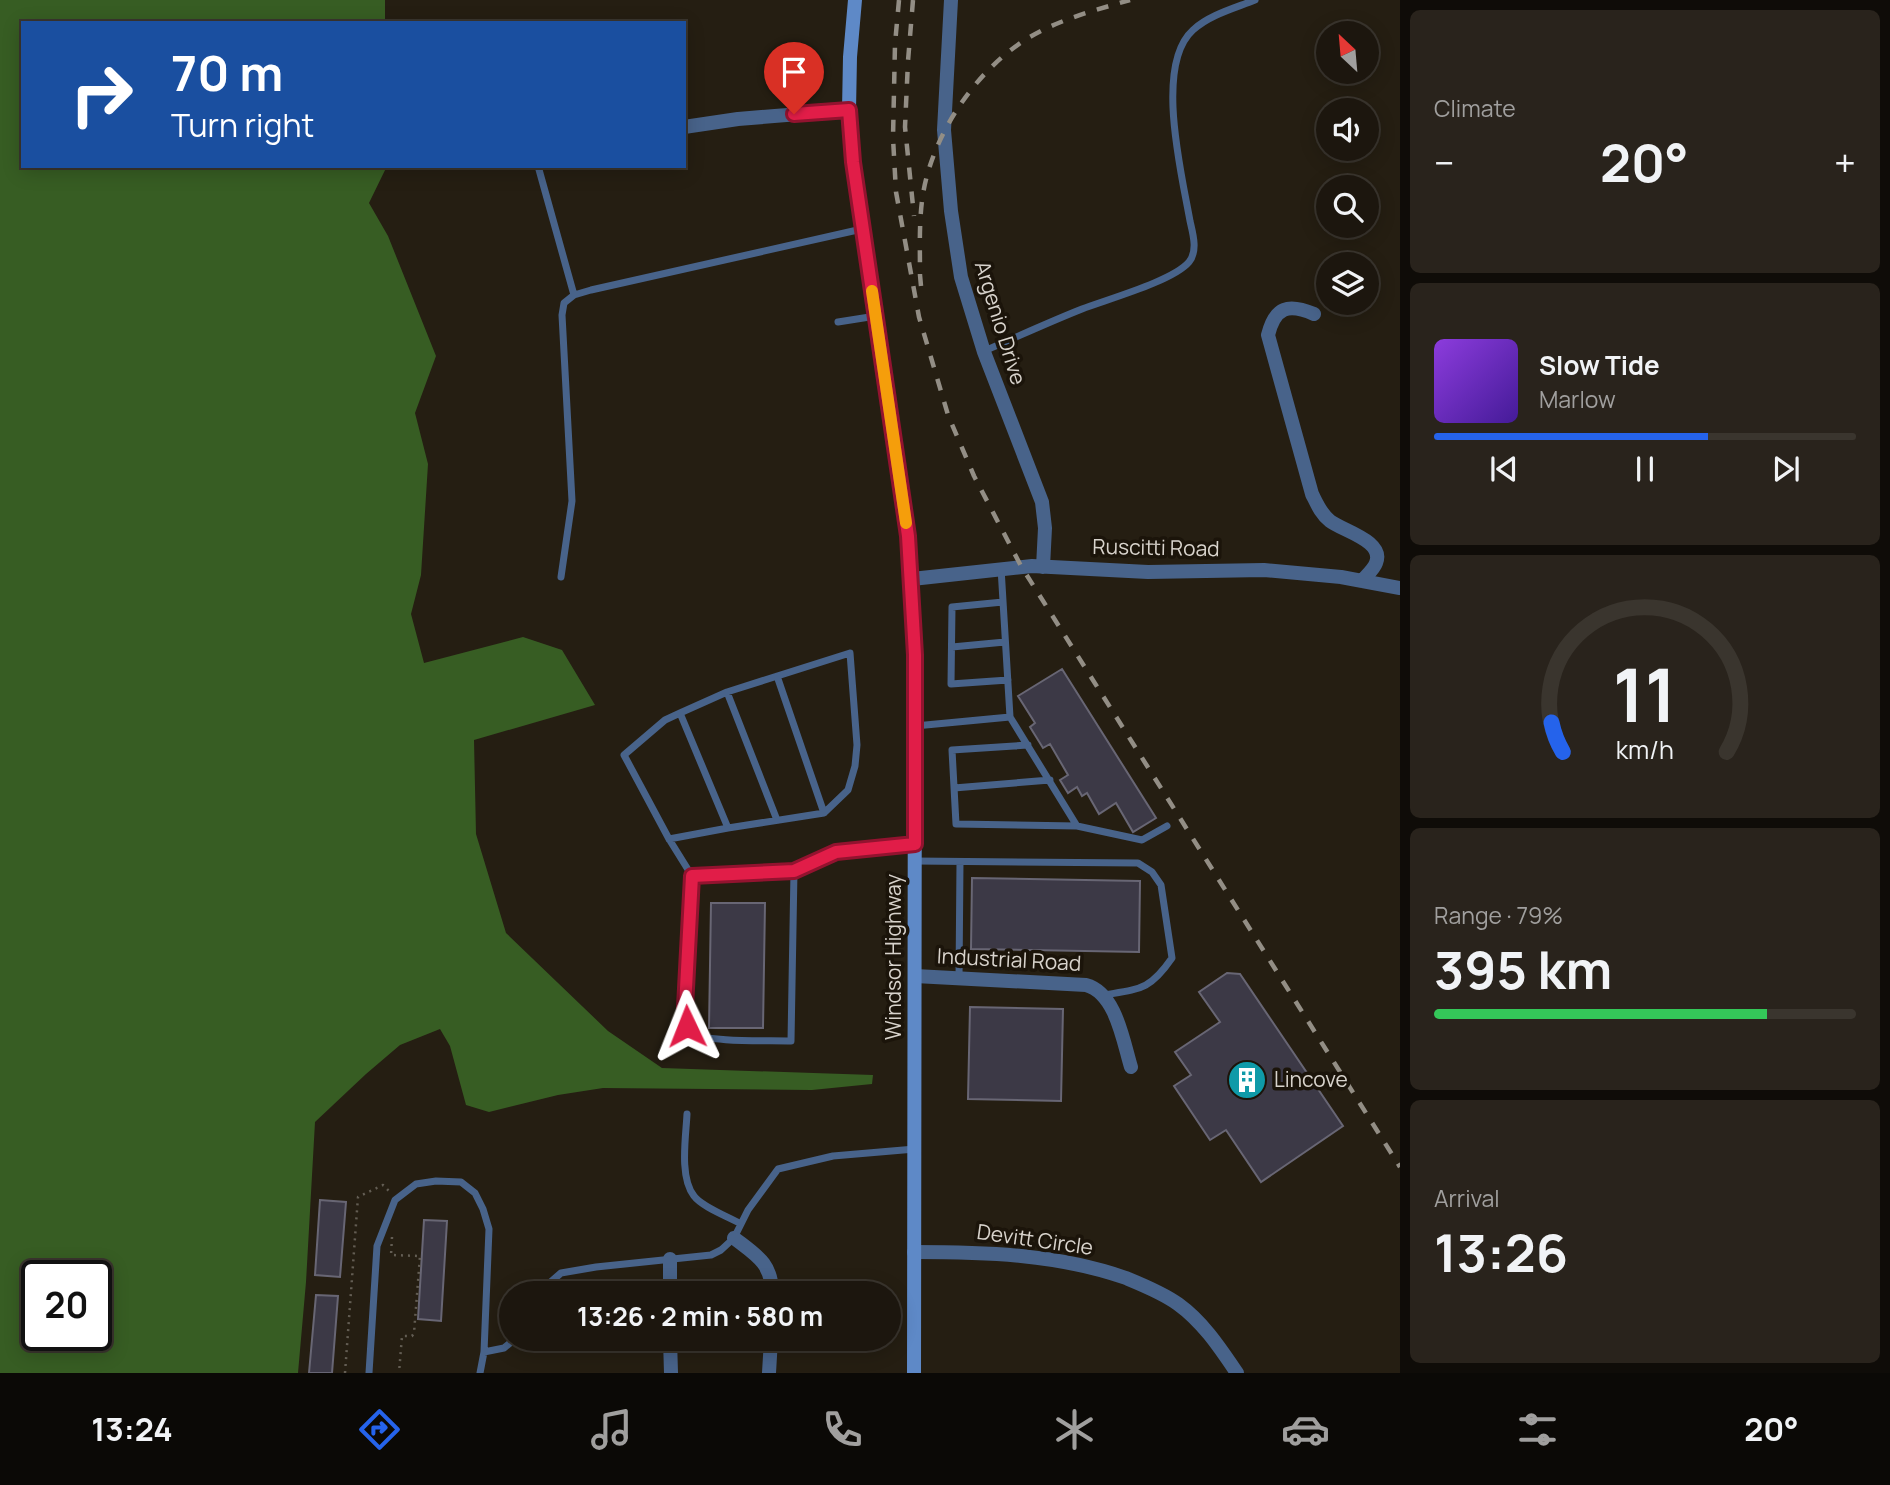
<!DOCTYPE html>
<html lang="en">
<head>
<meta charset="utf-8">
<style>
	:root { --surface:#1c160e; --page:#29231c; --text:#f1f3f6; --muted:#a09f9e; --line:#3a352e; --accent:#2563eb }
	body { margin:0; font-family:Manrope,sans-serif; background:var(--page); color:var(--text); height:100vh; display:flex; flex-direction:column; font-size:26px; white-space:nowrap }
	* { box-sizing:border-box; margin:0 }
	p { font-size:23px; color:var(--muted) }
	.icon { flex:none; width:38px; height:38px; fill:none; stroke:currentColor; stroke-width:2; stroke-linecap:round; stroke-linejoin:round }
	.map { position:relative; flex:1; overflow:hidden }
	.details { display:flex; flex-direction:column; gap:10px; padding:10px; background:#0f0c08; width:490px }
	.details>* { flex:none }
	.guide { position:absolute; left:21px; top:21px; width:665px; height:147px; border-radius:0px; box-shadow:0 4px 18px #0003,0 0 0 2px var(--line); background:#1a4fa0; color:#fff; overflow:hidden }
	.needle { width:46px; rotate:334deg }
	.buttons { position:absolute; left:1316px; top:21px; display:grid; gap:14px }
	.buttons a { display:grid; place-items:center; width:63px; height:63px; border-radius:50%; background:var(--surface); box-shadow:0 4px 18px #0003,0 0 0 2px var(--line); font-size:35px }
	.speed { position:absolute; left:21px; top:1260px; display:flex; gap:14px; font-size:35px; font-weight:700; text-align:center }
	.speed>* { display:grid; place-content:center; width:91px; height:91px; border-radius:50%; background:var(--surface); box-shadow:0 4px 18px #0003,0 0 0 2px var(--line); line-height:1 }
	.speed .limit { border:4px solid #111; border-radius:10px; background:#fff; color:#111 }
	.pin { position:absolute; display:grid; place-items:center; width:60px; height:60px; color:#fff; margin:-72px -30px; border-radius:50% 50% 50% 0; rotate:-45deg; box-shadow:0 0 7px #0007 }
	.pin .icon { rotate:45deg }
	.me { position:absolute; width:77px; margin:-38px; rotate:358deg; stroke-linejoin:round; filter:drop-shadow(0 0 5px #0008) }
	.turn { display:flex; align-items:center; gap:24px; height:147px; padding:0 35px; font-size:32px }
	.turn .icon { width:91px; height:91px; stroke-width:2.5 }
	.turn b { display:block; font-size:49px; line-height:60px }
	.big { font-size:52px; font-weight:700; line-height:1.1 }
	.details .widget { flex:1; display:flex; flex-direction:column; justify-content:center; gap:10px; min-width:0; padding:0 24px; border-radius:10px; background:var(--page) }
	.details .dial { align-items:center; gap:0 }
	.dial svg { height:182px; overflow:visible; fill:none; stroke:var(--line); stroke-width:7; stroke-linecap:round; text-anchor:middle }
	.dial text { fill:var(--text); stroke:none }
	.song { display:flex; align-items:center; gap:21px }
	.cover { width:84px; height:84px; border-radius:10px; background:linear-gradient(135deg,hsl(270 70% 55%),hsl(260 70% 35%)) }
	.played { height:7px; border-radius:4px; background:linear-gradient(90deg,var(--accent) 65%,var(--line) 65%) }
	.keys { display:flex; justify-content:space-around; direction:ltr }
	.heat { display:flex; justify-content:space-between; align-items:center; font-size:38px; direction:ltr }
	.charge { height:10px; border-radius:5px; background:linear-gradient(90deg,#34c759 79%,var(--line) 0) }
	.trip { position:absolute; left:499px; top:1281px; width:402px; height:70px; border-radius:35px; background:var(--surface); box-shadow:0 4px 18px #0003,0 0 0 2px var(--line); font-weight:700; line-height:70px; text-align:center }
	.tab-bar { display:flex; height:112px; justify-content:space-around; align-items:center; background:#0b0906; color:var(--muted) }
	.tab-bar .icon { width:49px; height:49px }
	.tab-bar .selected { color:var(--accent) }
	.tab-bar b { font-size:32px; color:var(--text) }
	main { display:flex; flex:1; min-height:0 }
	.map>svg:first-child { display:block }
	.forest { fill:#375d23; fill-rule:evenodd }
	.building { fill:#3c3946; stroke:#686674; stroke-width:2 }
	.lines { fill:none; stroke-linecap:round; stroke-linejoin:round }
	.path { stroke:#635d53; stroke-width:2.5; stroke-dasharray:2 5; stroke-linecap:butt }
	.service { stroke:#48638a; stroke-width:7 }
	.minor { stroke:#48638a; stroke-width:14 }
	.secondary { stroke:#5e89c7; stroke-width:14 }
	.rail { stroke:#938e85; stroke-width:4.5; stroke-dasharray:12 12; stroke-linecap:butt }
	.route-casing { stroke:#92132f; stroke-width:18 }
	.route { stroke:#e11d48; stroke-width:12 }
	.slow { stroke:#f59e0b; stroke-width:12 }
	.labels { text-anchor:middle; stroke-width:7; stroke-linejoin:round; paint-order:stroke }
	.street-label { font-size:21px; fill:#d8d3cc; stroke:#1b140a }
	.poi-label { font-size:21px; fill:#d8d3cc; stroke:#1b140a; text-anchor:start }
</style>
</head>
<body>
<main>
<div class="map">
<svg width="1400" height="1373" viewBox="0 0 1400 1373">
	<rect width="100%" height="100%" fill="#251e12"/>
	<!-- forest -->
	<path class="forest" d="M0,0H385V23H23V166H387L369,203L388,236L436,356L415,413L428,464L421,575L411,614L424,663L523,637L562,650L595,705L474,740L476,834L506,933L608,1031L662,1068L873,1075L872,1084L812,1090L603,1088L558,1095L489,1112L466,1105L450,1046L440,1029L400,1045L366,1074L315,1122L306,1282L298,1373H0ZM37,1276H96V1335H37Z"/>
	<!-- building -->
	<path class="building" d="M1062,669L1156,818L1133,832L1116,803L1099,814L1087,793L1082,796L1077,787L1068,793L1060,780L1068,775L1050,744L1043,748L1030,727L1035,723L1018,696Z
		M972,878L1140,881L1139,952L971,949Z
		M711,903H765L763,1028H709Z
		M1227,973L1240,974L1343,1126L1261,1182L1226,1130L1210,1140L1174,1086L1191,1075L1175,1052L1220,1022L1199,992Z
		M970,1007L1063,1009L1061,1101L968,1099Z
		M320,1200L346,1202L340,1277L315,1275Z
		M424,1220L447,1221L441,1321L418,1319Z
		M316,1295L338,1296L332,1373H309Z"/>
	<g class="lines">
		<!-- path -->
		<path class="path" d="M392,1237L391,1255L420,1256L414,1333L412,1336H402L399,1373
			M345,1373L358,1197L383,1185L389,1191"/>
		<!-- service -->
		<path class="service" d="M538,166L574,295
			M838,322L876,316
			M984,351C1017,337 1049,322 1082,309C1108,299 1173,281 1189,262C1198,251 1193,234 1190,221C1182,175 1154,65 1193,30C1209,15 1235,8 1255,0
			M561,577L572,501L562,315L564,303L574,295L591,290L862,229
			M1003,602L952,607L951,684L1008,680
			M952,647L1005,642
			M777,676L824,813
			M727,692L777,820
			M680,713L728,828L824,813L848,790L855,766L857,745L850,653L727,692L680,713L665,720L624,755L669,839L692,876L794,871L836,852L914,844
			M1010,717L1077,826L956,824L952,750L1028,745
			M915,726L1010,717L1001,568
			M954,788L1050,780
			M1077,826L1142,840L1167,826
			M669,839L728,828
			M915,861L1138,863L1152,872L1161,885L1172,958C1150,990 1140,989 1104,995
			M692,876L685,1007C686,1016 685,1027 693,1033C707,1043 772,1040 791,1041L794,871
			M959,978L960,862
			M687,1114C686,1136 679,1177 694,1196C702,1207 729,1217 741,1224
			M542,1293L545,1287L561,1273L596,1267L711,1255L721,1250L734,1238L748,1210L778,1169L833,1156L915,1149
			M484,1352L504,1348L515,1339
			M369,1373L377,1246L395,1200L416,1184L436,1181L461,1182L475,1193L483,1209L489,1229L484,1352L480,1373"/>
		<!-- minor -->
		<path class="minor" d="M951,0L944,130L951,211L961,277L984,352L1042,502L1045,528L1043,567
			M684,127L738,119L849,110
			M1314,314C1288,303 1275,307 1268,335L1312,494C1317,504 1321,514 1330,521C1343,531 1385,541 1376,563C1374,569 1366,576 1362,581
			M912,579L1032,566L1148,572L1264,570L1341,577L1400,588
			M915,976L1086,985C1116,993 1123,1041 1131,1067
			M734,1238C756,1255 772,1263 772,1293
			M914,1252C986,1252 1057,1254 1126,1278C1143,1285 1163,1293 1178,1304C1203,1322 1220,1348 1237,1373
			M670,1293V1259
			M670,1339L671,1373
			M769,1373L771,1339"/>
		<!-- secondary -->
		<path class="secondary" d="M855,0L850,57L849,110L853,162L908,536L915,655L914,1373"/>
		<!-- rail -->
		<path class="rail" d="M899,0L895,44L893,138L896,192L919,317L948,415L974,476L1021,566L1400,1167
			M913,0L908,61L905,127L914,216
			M921,286L920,275C920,251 919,225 922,201C930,135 980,62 1039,32C1068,17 1099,9 1130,0"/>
	</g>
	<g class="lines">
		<defs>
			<path id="route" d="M687,1026L685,1007L692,876L794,871L836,852L915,844V655L908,536L853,162L849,110L794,114"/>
		</defs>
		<!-- route casing -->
		<use href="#route" class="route-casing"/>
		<!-- route -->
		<use href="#route" class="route"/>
		<!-- slow -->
		<path class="slow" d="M872,291L906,523"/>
	</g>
	<!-- icons -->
	<defs>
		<symbol id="building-disc" viewBox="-11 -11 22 22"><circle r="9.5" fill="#0f9aa8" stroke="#1b140a"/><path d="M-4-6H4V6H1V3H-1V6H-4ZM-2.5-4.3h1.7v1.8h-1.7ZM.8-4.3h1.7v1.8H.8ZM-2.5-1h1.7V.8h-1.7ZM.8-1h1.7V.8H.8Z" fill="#fff"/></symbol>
	</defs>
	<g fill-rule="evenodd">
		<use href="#building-disc" x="1225" y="1058" width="44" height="44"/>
	</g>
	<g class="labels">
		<!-- street labels -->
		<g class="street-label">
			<text transform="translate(1000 323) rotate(73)" y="7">Argenio Drive</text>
			<text transform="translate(1156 548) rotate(1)" y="7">Ruscitti Road</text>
			<text transform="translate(894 957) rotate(-90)" y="7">Windsor Highway</text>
			<text transform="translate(1009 960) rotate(3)" y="7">Industrial Road</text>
			<text transform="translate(1035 1240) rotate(8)" y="7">Devitt Circle</text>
		</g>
		<!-- poi labels -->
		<g class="poi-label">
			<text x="1274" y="1087">Lincove</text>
		</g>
	</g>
</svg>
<div class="buttons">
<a><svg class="needle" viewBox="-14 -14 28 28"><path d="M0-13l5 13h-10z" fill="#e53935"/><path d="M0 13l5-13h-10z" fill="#a09f9e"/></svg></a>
<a><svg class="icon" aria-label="sound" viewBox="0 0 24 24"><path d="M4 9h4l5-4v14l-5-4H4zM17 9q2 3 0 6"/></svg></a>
<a><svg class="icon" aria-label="search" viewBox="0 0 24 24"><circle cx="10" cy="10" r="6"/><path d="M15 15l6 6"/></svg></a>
<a><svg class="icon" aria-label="layers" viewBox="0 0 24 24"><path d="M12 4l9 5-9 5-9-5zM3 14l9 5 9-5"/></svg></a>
</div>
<div class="speed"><div class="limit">20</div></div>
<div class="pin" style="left:794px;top:114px;background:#d93025"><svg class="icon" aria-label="arrive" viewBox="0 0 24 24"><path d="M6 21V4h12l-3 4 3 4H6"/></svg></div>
<svg class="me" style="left:687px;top:1026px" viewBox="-20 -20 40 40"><path d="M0-17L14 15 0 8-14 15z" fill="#e11d48" stroke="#fff" stroke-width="4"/></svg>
<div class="trip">13:26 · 2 min · 580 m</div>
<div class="guide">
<div class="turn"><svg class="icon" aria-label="right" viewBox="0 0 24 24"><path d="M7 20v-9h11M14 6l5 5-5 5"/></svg><div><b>70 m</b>Turn right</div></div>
</div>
</div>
<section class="details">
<div class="widget"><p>Climate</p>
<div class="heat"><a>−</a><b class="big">20°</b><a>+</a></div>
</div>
<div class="widget">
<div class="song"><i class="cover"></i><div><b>Slow Tide</b><p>Marlow</p></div></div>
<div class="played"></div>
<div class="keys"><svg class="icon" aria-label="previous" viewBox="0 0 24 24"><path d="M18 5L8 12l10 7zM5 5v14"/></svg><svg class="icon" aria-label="pause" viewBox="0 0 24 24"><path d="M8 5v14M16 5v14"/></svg><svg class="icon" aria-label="next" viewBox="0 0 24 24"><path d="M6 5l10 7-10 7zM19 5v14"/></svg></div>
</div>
<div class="widget dial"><svg viewBox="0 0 100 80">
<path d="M14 69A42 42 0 1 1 86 69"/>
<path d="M14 69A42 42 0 0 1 9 56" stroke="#2563eb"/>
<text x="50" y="56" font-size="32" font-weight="700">11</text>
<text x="50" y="72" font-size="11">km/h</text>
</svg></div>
<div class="widget"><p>Range · 79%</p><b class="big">395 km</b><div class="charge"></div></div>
<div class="widget"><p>Arrival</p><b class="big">13:26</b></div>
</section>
</main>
<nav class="tab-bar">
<b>13:24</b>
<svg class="icon selected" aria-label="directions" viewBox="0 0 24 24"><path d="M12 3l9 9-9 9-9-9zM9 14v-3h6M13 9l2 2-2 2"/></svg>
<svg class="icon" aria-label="music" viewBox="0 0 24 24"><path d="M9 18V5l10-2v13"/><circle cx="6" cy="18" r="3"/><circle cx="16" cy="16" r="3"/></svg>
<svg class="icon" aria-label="phone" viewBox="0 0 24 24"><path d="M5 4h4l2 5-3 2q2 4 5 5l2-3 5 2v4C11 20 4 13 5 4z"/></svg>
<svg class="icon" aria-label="climate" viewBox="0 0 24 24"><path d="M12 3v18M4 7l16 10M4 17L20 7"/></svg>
<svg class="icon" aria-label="car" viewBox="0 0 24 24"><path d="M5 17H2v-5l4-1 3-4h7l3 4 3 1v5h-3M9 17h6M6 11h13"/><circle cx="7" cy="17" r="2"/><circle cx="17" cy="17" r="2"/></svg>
<svg class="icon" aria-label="filters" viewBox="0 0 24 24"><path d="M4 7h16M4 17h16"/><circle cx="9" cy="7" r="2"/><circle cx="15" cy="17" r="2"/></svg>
<b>20°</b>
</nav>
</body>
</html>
